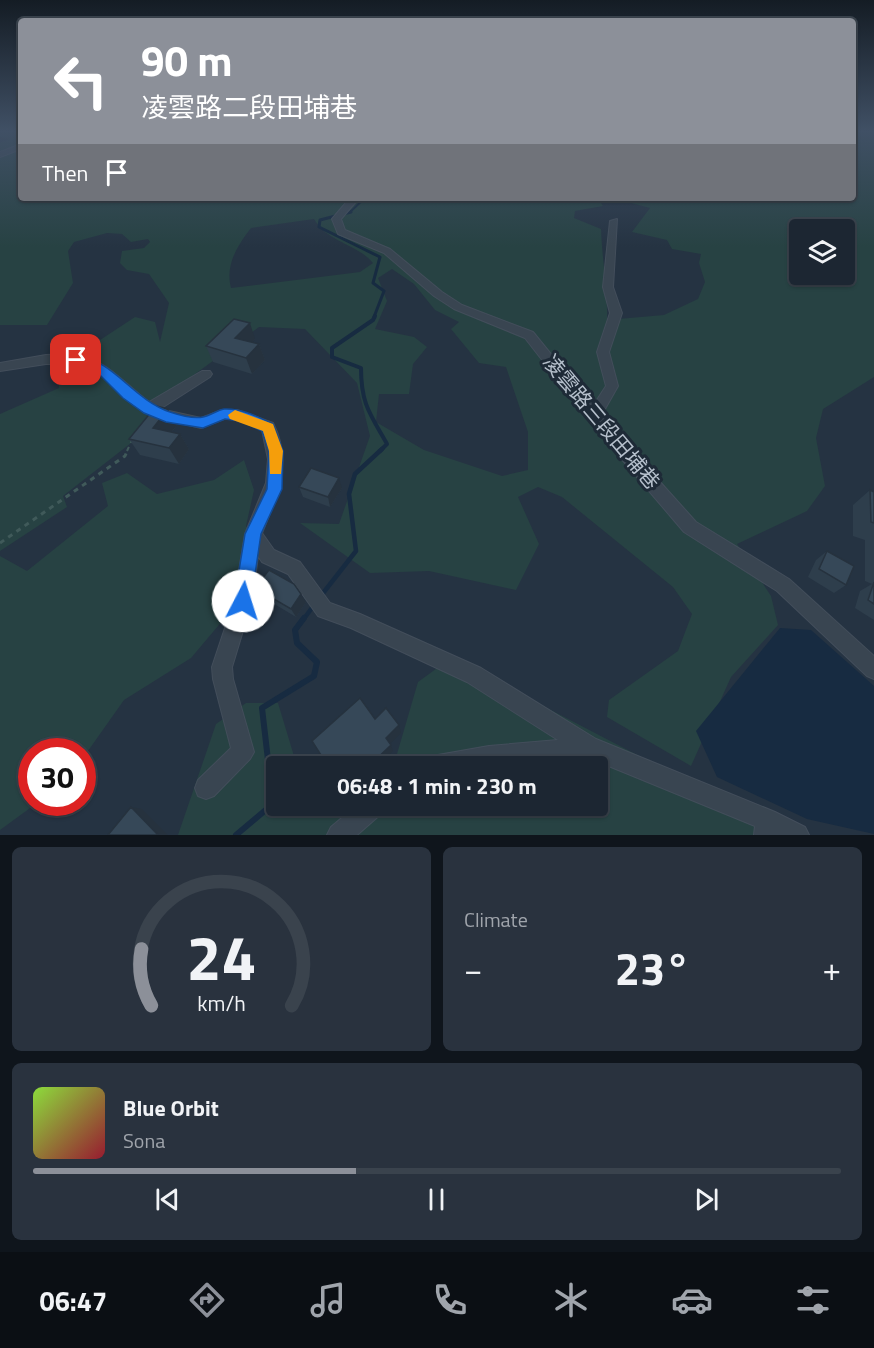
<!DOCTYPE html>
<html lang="en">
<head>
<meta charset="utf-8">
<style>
	:root { --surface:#1c2632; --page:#29323e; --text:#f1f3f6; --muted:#a0a5ac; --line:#3a434d; --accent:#8c9099 }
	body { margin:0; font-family:"Titillium Web","Noto Sans TC",sans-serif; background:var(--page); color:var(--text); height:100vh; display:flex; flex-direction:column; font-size:22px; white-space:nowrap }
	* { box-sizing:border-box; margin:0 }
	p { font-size:20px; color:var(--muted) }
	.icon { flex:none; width:33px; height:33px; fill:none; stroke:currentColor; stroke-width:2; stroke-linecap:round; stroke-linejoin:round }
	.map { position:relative; height:835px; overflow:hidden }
	.details { display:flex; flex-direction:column; gap:12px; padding:12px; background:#0f151c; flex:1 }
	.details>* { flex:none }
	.guide { position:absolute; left:18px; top:18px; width:838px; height:183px; border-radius:6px; box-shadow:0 2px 4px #0004,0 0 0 2px var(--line); background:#8c9099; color:#fff; overflow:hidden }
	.fabs { position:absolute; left:789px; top:219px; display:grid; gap:12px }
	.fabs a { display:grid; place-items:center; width:66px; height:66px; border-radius:6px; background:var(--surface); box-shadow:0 2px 4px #0004,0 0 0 2px var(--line); font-size:30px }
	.speed { position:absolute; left:18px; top:738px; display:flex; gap:12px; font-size:30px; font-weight:700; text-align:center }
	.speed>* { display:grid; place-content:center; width:78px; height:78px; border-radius:50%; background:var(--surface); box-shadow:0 2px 4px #0004,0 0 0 2px var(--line); line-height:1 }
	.speed .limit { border:9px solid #d22; background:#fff; color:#111 }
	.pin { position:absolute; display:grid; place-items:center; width:51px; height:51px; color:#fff; margin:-26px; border-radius:12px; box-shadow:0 3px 9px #0006 }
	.me { position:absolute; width:66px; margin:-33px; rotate:5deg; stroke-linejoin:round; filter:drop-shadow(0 0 4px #0008) }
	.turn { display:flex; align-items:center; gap:21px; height:126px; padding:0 24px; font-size:27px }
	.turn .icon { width:78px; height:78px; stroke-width:2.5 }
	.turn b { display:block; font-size:42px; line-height:51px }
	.then { display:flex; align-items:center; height:57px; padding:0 24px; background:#0003; gap:12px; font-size:22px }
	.big { font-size:45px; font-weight:700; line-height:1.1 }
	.details .widget { flex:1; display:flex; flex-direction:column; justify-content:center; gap:9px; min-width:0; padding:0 21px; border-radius:9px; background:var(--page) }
	.details .dial { align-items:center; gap:0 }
	.dial svg { height:156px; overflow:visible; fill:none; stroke:var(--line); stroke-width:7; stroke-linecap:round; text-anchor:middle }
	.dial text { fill:var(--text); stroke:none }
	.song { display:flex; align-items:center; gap:18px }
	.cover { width:72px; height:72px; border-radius:9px; background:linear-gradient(135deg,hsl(90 70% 55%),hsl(350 70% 35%)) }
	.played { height:6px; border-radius:3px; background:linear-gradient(90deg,var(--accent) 40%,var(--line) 40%) }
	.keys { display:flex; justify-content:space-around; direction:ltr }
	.heat { display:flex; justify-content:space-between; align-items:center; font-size:33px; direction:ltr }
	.details .tiles { flex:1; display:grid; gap:12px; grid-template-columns:1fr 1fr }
	.widget:last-child { grid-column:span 2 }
	.trip { position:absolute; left:266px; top:756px; width:342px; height:60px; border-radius:6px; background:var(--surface); box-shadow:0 2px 4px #0004,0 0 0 2px var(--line); font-weight:700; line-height:60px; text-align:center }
	.dock { display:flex; height:96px; justify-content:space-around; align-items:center; background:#0b0f14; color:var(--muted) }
	.dock .icon { width:42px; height:42px }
	.dock .active { color:var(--accent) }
	.dock b { font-size:27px; color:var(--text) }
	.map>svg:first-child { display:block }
	.green { fill:#274243; fill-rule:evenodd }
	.water { fill:#172b41 }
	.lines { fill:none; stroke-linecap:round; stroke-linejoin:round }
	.stream-far4 { stroke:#172b41; stroke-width:2 }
	.stream-far3 { stroke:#172b41; stroke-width:3 }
	.stream-far2 { stroke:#172b41; stroke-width:4 }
	.stream-far1 { stroke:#172b41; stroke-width:4.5 }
	.stream { stroke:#172b41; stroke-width:6 }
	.minor-casing { stroke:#434e5b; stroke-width:2 }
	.path-far1 { stroke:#405a5a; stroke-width:2; stroke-dasharray:4.5 4.5; stroke-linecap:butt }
	.path { stroke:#405a5a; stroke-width:3; stroke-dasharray:5 5; stroke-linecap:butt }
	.minor { fill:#394551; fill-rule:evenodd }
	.wall { fill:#2e3e4c }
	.shaded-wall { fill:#26323e }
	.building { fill:#364858; stroke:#26323e; stroke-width:1.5 }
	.route { fill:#1a73e8; stroke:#114b97; stroke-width:1.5 }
	.slow { fill:#f59e0b }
	.labels { text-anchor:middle; stroke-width:6; stroke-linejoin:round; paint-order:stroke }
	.street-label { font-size:21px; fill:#b6c0cc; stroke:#1e2a37 }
</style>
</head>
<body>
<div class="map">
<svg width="874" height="835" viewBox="0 0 874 835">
	<rect width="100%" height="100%" fill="#253342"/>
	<!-- green -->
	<path class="green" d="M0,130H21V198H598L603,206L575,211L574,218L601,229C602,259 608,291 607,320L664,315L698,299L705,282L699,263L701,254L672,249L667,240L632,232L650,208L627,202L623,198H854V130H874V377L823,409L816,438L825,486L807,511L737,544L771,596L778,625L731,677L691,766L607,717L609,700L678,651L692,614L673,587L562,497L538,487L518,497L539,544L516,590L429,571L370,573L300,523L339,524L370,436L357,383L305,329L259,327L187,380L140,436L63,496L67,507L0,551V414L59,388V367L135,317L155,322L160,342L169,303L149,274L127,270L120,263L122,251L144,248L150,242L148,239L131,242L122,234L107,233L74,242L68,251L73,283L47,325H0V143L9,139L0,137ZM314,219C328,243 356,243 373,263L360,272L231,288C225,265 237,246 251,228ZM800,230H844V274H800ZM392,269L414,284L435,310L459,322L451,329L479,363L506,367L528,432V470L502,476L424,450L376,422L379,394H409L413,364L427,347L414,337L375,329L387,301L378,278Z
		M244,460L254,490L246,526L260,545L251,587L191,658L124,700L83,758L82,752H32V802L37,803L0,830V556L27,571L108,506L102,483L127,473L157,494L214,480Z
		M451,658L791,835H178L216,724L246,703H278L297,766H276V806H597V766H385L397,754L418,682Z"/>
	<!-- water -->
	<path class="water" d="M780,628L811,630L874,686V834L807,819L717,777L696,731Z"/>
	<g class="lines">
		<!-- stream-far4 -->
		<path class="stream-far4" d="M349,213L365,198"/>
		<!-- stream-far3 -->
		<path class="stream-far3" d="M351,212L320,220L319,227L380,257L373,283L384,291L374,317"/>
		<!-- stream-far2 -->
		<path class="stream-far2" d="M375,316L373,320L332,348V357L361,368C361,404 370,414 387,444L380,451"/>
		<!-- stream-far1 -->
		<path class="stream-far1" d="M320,597L356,551L349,494L355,474L382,449
			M303,620L314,605"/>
		<!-- stream -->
		<path class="stream" d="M236,835L268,808L271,786L262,708L314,676L317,662L297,643L295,630L304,618"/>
		<defs>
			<path id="minor" d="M21,144V149L0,157V152Z
				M350,198H359L341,219L345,230L390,249L442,292L462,305L533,332L593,406L606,386L597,352L610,313L603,287L610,221L617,219L613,287L622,313L609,352L618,386L601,416L696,522L789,579L874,656V679L867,676L777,591L684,532L596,429L525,338L454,309L434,296L384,253L338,234L332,219Z
				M71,354C106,358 123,383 149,402L202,371H210L212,374L210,377L160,409L201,418L222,410H237L273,423C293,462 277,496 262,533L274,550L300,562L330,603L360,614L481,668L596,739L775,812L805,827L809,835H754L755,826L589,758L500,766H427L430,758L438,755L489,746L558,740L467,682L351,628L318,616L288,574L262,562L258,556L252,601L232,667L233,679L254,752L250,759L214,796L206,799L198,796L195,788L198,780L231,748L213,679L212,667L234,601L245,534L266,483L268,459L262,430L243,421L231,419H224L201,428L154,417L133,404L96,371L81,364H46L0,371V363L46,355Z
				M356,806H384L381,814L357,835H327L331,827Z"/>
		</defs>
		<!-- minor casing -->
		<use href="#minor" class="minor-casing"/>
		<!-- path-far1 -->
		<path class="path-far1" d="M127,451L132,440"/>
		<!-- path -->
		<path class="path" d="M0,543L125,456L128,449"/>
		<!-- minor -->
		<use href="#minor" class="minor"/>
	</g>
	<!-- wall -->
	<path class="wall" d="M255,339L252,342L259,344L265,360L252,374L213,362L206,346Z
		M168,409L177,425L172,432L180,434L189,449L179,464L140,455L129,439Z
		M299,487L342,488L330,507L303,497Z
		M870,490L874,492V620L855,608L860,591L872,584L865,581V540L853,536V505Z
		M827,551L846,585L834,593L808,577L816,560Z
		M255,588L306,602L296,617L261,596Z"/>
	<!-- shaded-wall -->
	<path class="shaded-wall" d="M250,323L255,339L242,354L235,338Z
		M259,344L265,360L252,374L246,358Z
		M168,409L177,425L163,443L153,428Z
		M180,434L189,449L179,464L169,448Z
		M339,478L342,488L330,507L328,497Z
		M301,594L306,602L296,617L291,609Z
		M399,725L401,733L389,745L386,738Z
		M391,745L393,751L378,766H369Z
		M131,807L142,809L168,835H158Z"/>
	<!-- building -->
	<path class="building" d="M234,319L250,323L235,338L259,344L246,358L206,346Z
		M156,406L168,409L153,428L180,434L169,448L129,439Z
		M311,468L339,478L328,497L299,487Z
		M870,490L874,492V523L871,522Z
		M827,551L854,566L846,585L819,569Z
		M269,570L294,584L301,594L291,609L255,588Z
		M874,582V604L868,600Z
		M360,698L375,719L386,708L399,725L386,738L391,745L369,766H328L312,741Z
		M131,807L158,835H108Z"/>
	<!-- sky -->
	<linearGradient id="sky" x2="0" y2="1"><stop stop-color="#141c24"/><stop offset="0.53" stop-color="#405065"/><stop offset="1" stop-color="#405065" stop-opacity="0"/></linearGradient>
	<rect width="874" height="247" fill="url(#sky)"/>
	<!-- route -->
	<path class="route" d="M76,356C113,359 132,399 170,412C179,415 194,419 203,417C210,416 217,410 224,409C242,408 258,417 273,424L283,451L282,489L261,534L250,608L243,610L237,608L234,601L245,534L267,489L269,451L262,431L241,421L225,419L203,428L166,422L144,413L123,398L100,375L86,365L72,363L70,360Z"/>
	<!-- slow -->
	<path class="slow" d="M235,410L273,424L283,451L281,474H270L269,451L263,431L230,419L228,415Z"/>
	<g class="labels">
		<!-- street labels -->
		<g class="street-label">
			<text transform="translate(601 422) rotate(50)" y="7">凌雲路三段田埔巷</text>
		</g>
	</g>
</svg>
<div class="fabs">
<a><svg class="icon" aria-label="layers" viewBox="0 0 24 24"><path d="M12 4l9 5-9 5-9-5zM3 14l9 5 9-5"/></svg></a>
</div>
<div class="speed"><div class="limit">30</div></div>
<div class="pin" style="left:76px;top:360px;background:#d93025"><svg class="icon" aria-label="arrive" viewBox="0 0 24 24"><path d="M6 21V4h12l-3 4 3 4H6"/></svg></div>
<svg class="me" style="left:243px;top:601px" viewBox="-20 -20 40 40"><circle r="19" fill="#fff"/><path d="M0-13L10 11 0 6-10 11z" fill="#1a73e8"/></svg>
<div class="trip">06:48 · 1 min · 230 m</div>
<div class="guide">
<div class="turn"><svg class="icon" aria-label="left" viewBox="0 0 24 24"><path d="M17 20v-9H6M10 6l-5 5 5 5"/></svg><div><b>90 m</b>凌雲路二段田埔巷</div></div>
<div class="then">Then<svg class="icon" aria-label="arrive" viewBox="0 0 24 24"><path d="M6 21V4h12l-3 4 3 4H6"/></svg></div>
</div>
</div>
<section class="details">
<div class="tiles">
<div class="widget dial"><svg viewBox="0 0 100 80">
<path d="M14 69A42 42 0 1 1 86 69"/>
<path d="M14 69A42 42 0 0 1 9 40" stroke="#8c9099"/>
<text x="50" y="56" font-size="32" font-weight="700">24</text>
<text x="50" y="72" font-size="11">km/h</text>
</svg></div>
<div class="widget"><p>Climate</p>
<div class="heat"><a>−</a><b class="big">23°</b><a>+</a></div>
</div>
<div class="widget">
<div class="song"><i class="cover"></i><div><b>Blue Orbit</b><p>Sona</p></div></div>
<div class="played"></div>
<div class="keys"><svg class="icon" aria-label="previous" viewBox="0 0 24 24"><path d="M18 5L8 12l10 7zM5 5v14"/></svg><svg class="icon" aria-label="pause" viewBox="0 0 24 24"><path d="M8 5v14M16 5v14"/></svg><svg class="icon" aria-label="next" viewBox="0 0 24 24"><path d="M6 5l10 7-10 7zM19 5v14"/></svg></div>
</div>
</div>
</section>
<nav class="dock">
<b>06:47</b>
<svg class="icon active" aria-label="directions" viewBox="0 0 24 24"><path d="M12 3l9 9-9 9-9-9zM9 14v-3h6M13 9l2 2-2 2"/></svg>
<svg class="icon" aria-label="music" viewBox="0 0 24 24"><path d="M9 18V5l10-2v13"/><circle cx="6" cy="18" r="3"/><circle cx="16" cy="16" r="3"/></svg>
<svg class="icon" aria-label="phone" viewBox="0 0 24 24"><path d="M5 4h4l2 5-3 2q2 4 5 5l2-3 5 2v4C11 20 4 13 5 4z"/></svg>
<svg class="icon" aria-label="climate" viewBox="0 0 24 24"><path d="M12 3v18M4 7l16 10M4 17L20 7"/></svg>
<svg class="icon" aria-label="car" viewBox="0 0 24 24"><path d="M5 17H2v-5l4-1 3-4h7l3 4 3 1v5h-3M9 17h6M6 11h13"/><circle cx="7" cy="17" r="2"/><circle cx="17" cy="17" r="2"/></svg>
<svg class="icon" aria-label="filters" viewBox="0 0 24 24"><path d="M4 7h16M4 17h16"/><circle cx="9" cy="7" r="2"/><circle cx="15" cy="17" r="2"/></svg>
</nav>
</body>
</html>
